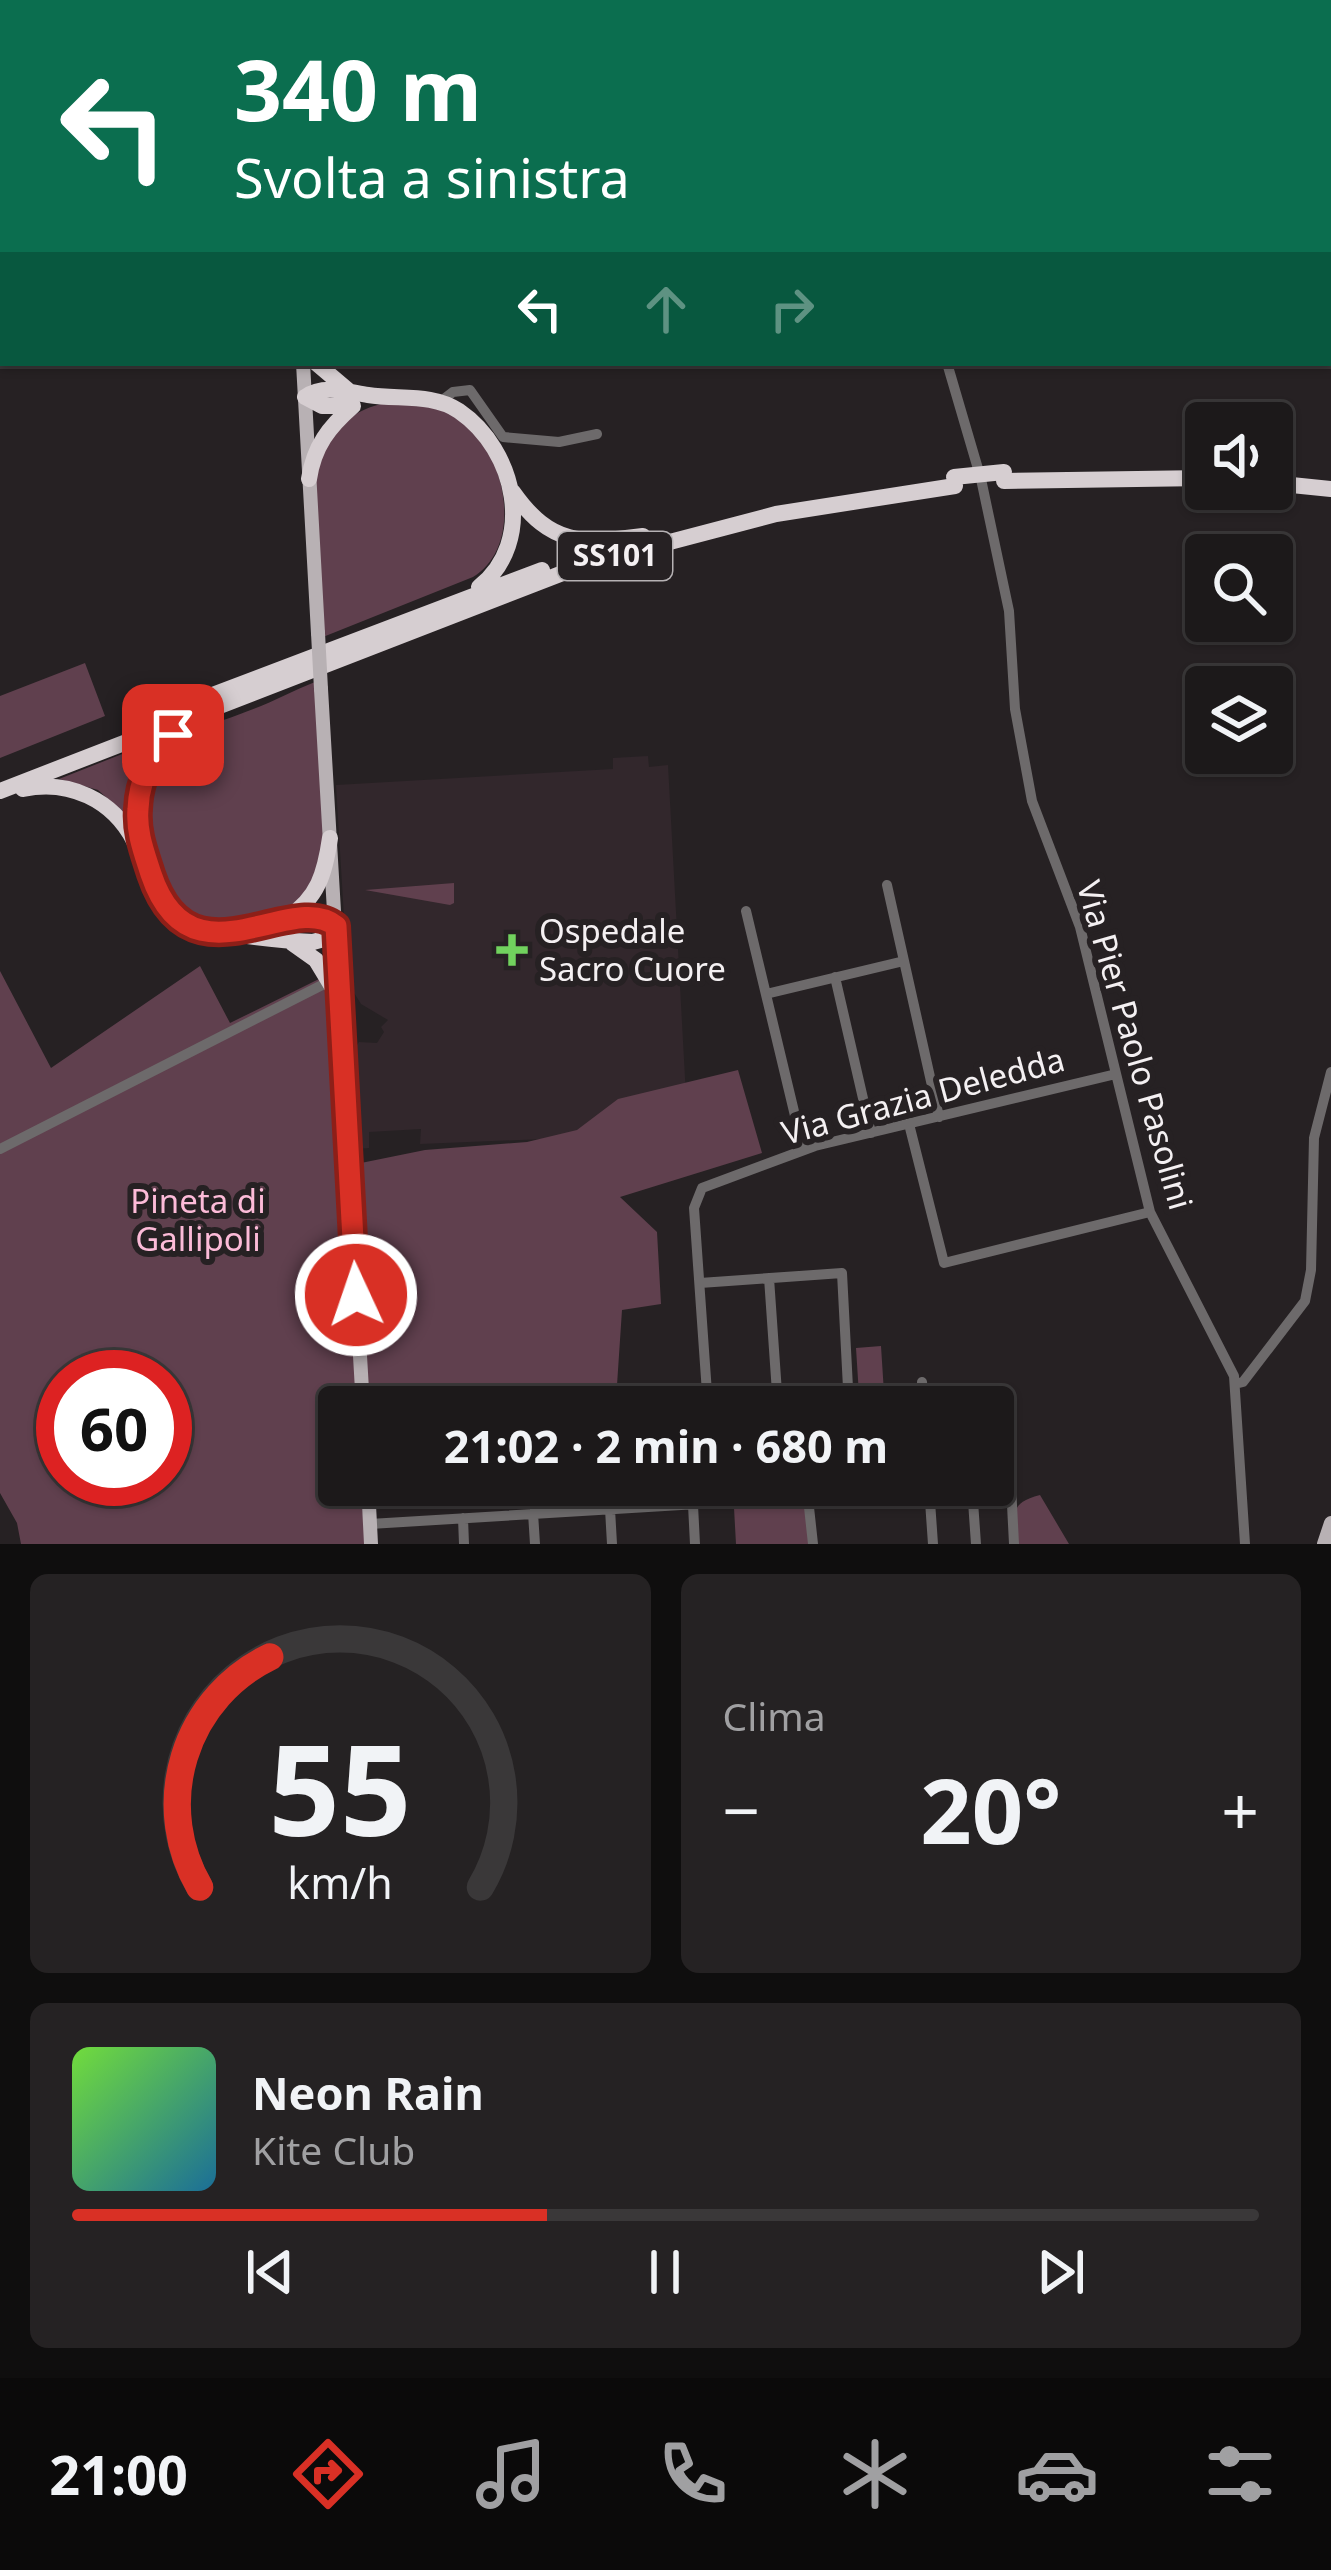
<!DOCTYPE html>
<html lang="it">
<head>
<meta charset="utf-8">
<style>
	:root { --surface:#1c191a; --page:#252223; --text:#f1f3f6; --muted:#a0a0a2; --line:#3a3839; --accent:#d93025 }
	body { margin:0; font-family:"Noto Sans",sans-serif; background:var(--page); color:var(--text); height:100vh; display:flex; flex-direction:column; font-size:45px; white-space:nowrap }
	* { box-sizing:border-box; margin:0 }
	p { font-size:39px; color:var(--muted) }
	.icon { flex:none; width:66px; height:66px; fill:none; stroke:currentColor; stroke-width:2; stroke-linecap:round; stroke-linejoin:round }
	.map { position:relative; height:1544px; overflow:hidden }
	.panel { display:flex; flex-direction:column; gap:30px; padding:30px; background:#0f0e0e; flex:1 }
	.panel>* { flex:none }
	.banner { position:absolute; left:0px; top:0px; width:1332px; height:366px; box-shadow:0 3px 9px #0004,0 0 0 3px var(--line); background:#0b6e4f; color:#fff; overflow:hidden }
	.fabs { position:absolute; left:1185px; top:402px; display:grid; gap:24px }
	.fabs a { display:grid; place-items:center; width:108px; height:108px; border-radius:12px; background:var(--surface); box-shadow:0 3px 9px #0004,0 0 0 3px var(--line); font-size:60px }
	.speed { position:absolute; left:36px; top:1350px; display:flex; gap:24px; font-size:60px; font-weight:700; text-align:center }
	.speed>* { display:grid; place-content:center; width:156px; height:156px; border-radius:50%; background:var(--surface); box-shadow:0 3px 9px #0004,0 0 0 3px var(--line); line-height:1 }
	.speed .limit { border:18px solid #d22; background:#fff; color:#111 }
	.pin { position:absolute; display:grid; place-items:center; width:102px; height:102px; color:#fff; margin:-51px; border-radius:24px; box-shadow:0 6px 18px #0006 }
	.me { position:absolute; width:132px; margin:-66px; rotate:357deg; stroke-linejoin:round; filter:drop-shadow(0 0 9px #0008) }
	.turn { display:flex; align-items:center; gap:42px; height:252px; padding:0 36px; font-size:54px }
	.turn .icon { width:156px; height:156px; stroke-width:2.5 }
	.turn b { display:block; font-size:84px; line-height:102px }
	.lanes { display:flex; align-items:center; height:114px; padding:0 36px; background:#0003; justify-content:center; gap:60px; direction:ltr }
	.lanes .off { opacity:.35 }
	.big { font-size:90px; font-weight:700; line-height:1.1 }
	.panel .tile { flex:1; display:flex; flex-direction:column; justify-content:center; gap:18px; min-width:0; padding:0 42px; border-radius:18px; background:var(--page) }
	.panel .dial { align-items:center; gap:0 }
	.dial svg { height:312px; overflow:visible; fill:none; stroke:var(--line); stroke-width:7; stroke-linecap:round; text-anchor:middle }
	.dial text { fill:var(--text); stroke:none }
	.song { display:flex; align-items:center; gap:36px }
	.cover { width:144px; height:144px; border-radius:18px; background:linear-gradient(135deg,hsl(100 70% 55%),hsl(200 70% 35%)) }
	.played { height:12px; border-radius:6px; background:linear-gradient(90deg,var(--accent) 40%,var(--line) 40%) }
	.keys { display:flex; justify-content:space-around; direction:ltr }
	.heat { display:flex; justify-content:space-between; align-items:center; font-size:66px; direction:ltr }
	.panel .tiles { flex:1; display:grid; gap:30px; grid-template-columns:1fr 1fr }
	.tile:last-child { grid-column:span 2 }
	.trip { position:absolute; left:318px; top:1386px; width:696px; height:120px; border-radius:12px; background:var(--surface); box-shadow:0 3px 9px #0004,0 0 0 3px var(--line); font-weight:700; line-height:120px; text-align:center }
	.tab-bar { display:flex; height:192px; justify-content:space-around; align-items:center; background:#0b0a0a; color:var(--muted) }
	.tab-bar .icon { width:84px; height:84px }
	.tab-bar .current { color:var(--accent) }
	.tab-bar b { font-size:54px; color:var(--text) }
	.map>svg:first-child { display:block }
	.built { fill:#32272c }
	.green { fill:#60404e; fill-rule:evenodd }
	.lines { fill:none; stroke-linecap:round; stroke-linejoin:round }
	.minor { stroke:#6d6a6b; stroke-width:10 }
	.major { stroke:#b8b1b4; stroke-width:14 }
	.highway { stroke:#d6ced1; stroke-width:16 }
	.major-bridge { stroke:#b8b1b4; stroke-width:14 }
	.highway-bridge { stroke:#d6ced1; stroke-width:16 }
	.route-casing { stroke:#8d1f18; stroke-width:30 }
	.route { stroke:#d93025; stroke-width:21 }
	.poi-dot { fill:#71d25e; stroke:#262123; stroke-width:4.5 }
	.labels { text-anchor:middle; stroke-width:12; stroke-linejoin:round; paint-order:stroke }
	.shield { fill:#262123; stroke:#b6b2b4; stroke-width:3 }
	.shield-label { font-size:30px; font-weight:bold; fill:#f4f0f2 }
	.poi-label { font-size:33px; fill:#f4f0f2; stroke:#262123; text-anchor:start }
	.street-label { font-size:33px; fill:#f4f0f2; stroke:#262123 }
	.park-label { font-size:33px; fill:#fcbbd8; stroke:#262123 }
</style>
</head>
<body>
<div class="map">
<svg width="1331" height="1544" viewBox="0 0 1331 1544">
	<rect width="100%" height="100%" fill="#262123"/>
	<!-- built -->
	<path class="built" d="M648,756L649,767L668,765L688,1133L420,1144L421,1129L369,1132V1148L357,1149L352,1053L359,1042L377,1043L384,1032L381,1027L388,1020L361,1004L348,983L336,785L613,769V758Z"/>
	<!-- green -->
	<path class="green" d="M391,402C408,405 431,404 447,411C502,434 530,542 473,577L323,637C321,601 304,480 318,452C333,424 362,406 391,402Z
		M85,663L105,716L0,758V696Z
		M315,682C317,727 332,834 320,873C316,885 300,897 290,907C278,920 268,921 251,925C151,945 108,797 181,741C200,726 226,720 248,711C271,703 292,691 315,682Z
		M155,741L135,774L127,816L98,790L59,779Z
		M454,883V903L450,905L365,890Z
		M200,966L230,1023L323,977C348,1034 320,1115 356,1164L425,1150L527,1142L577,1130L618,1099L738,1070L762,1153L620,1197L657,1232L661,1304L622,1310L617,1385L577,1407H339V1485H361L365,1544H21L17,1523L0,1493V971L51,1068ZM63,1377H165V1479H63Z
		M881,1346L884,1393L859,1395L856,1348Z
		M1040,1495L1069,1544H1017C1016,1513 1007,1504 1040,1495Z
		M805,1504L810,1544H736L734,1508Z"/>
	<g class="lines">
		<!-- minor -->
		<path class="minor" d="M881,0V3
			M1329,31L1331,29
			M1329,119L1331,137
			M947,363L981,479L1009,611L1015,709L1032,801L1080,927L1150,1212L1234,1376L1245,1544
			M440,402L453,392L470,390L503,437L559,442L597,434
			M887,885L939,1117
			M746,911L803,1149
			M835,977L871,1133
			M766,994L904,961
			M909,1124L944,1263L1150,1212
			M0,1149L330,981
			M769,1278L778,1407
			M700,1283L842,1273L849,1407
			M922,1382L924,1407
			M1235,1384L1243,1382L1305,1301L1311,1270L1314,1138L1331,1072
			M708,1407L694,1208L702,1188L815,1146L1116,1074
			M712,1485L714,1504
			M929,1487L933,1544
			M972,1487L976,1544
			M808,1498L813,1544
			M693,1505L695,1544
			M610,1509L612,1544
			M533,1513L535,1544
			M463,1518L464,1544
			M370,1524L1011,1485L1014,1544"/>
		<!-- major -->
		<path class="major" d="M283,0L284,3
			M303,363L318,633
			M321,689L363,1407
			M368,1485L371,1544
			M1324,1544L1331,1523"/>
		<!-- highway -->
		<path class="highway" d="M316,363L349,391
			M305,397C324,384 347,392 368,395C399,400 432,393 459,411C516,450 536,542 479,587
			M305,397L322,406H352
			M309,479C314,446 329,427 353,406
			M1004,481L1206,478
			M1272,483L1331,489
			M513,492C551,546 582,544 643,536
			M173,710L542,570
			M23,789C69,779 113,800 134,841C149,869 155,900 184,919C206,934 284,941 313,942L324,939L336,926L323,917H312L236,933
			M0,791L586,564L776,514L955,486
			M141,843C131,793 148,747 193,723
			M287,918C318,898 325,873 330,838
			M292,943L316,960L339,998"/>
		<!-- major-bridge -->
		<path class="major-bridge" d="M318,633L321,689"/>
		<!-- highway-bridge -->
		<path class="highway-bridge" d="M954,477L1004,472"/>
	</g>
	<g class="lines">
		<defs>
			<path id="route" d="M173,735C152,754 139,780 138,809C136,832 144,852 151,874C190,991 291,889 336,926L356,1295"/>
		</defs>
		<!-- route casing -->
		<use href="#route" class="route-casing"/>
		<!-- route -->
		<use href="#route" class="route"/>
	</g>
	<!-- markers -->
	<path class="poi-dot" d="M506 932h12v12h12v12h-12v12h-12v-12h-12v-12h12z"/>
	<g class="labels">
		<!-- shield labels -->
		<rect class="shield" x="558" y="532" width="114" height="48" rx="9"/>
		<g class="shield-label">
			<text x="615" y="566">SS101</text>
		</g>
		<!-- poi labels -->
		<g class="poi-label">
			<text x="539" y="943">Ospedale<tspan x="539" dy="38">Sacro Cuore</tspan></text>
		</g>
		<!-- street labels -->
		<g class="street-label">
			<text transform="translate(1135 1045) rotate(74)" y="12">Via Pier Paolo Pasolini</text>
			<text transform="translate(923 1096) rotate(-15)" y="12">Via Grazia Deledda</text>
		</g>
		<!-- park labels -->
		<g class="park-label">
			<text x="198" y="1213">Pineta di<tspan x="198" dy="38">Gallipoli</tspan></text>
		</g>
	</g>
</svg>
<div class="fabs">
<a><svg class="icon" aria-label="sound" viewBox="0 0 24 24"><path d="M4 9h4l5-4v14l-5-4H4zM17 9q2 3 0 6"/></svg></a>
<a><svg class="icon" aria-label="search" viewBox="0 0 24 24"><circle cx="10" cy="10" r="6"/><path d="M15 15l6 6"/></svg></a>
<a><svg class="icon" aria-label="layers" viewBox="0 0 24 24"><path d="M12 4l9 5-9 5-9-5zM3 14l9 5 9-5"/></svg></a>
</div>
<div class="speed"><div class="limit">60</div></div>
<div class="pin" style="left:173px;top:735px;background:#d93025"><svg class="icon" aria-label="arrive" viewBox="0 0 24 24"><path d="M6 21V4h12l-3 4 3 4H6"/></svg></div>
<svg class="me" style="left:356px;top:1295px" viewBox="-20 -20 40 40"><circle r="17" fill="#d93025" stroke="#fff" stroke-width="3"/><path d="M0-11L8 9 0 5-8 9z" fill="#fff"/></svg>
<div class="trip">21:02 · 2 min · 680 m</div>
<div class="banner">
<div class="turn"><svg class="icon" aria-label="left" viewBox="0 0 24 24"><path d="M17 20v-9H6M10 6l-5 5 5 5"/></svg><div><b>340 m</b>Svolta a sinistra</div></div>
<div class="lanes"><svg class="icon" aria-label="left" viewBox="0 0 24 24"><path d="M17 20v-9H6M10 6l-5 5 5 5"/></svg><svg class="icon off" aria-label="ahead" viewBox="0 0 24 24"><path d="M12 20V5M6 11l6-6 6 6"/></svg><svg class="icon off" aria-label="right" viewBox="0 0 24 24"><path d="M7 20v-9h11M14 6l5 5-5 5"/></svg></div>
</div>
</div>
<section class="panel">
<div class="tiles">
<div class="tile dial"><svg viewBox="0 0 100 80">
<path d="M14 69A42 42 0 1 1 86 69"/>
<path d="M14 69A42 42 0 0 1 32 10" stroke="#d93025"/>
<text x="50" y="56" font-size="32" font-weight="700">55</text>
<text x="50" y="72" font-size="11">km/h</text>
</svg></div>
<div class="tile"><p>Clima</p>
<div class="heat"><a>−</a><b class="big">20°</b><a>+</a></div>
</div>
<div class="tile">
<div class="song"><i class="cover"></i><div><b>Neon Rain</b><p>Kite Club</p></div></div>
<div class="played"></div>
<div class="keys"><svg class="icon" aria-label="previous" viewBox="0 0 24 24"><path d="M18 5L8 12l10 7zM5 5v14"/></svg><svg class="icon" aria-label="pause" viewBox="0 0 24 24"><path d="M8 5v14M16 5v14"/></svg><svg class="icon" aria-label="next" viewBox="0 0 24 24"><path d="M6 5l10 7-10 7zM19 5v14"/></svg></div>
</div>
</div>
</section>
<nav class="tab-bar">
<b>21:00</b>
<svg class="icon current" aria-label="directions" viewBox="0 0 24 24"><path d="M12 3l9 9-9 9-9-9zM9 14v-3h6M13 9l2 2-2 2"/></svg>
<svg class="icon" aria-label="music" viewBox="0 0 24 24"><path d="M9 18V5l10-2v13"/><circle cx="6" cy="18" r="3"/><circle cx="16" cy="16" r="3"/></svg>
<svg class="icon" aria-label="phone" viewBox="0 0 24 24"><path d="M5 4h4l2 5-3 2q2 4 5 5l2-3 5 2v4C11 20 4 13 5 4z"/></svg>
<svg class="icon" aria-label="climate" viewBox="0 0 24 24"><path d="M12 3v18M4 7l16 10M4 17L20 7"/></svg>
<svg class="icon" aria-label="car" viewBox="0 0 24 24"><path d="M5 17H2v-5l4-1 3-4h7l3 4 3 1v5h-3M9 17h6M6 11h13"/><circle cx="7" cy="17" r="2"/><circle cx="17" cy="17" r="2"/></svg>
<svg class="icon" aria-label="filters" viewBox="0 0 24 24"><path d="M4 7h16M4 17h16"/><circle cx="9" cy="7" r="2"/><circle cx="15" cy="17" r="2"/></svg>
</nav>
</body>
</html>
